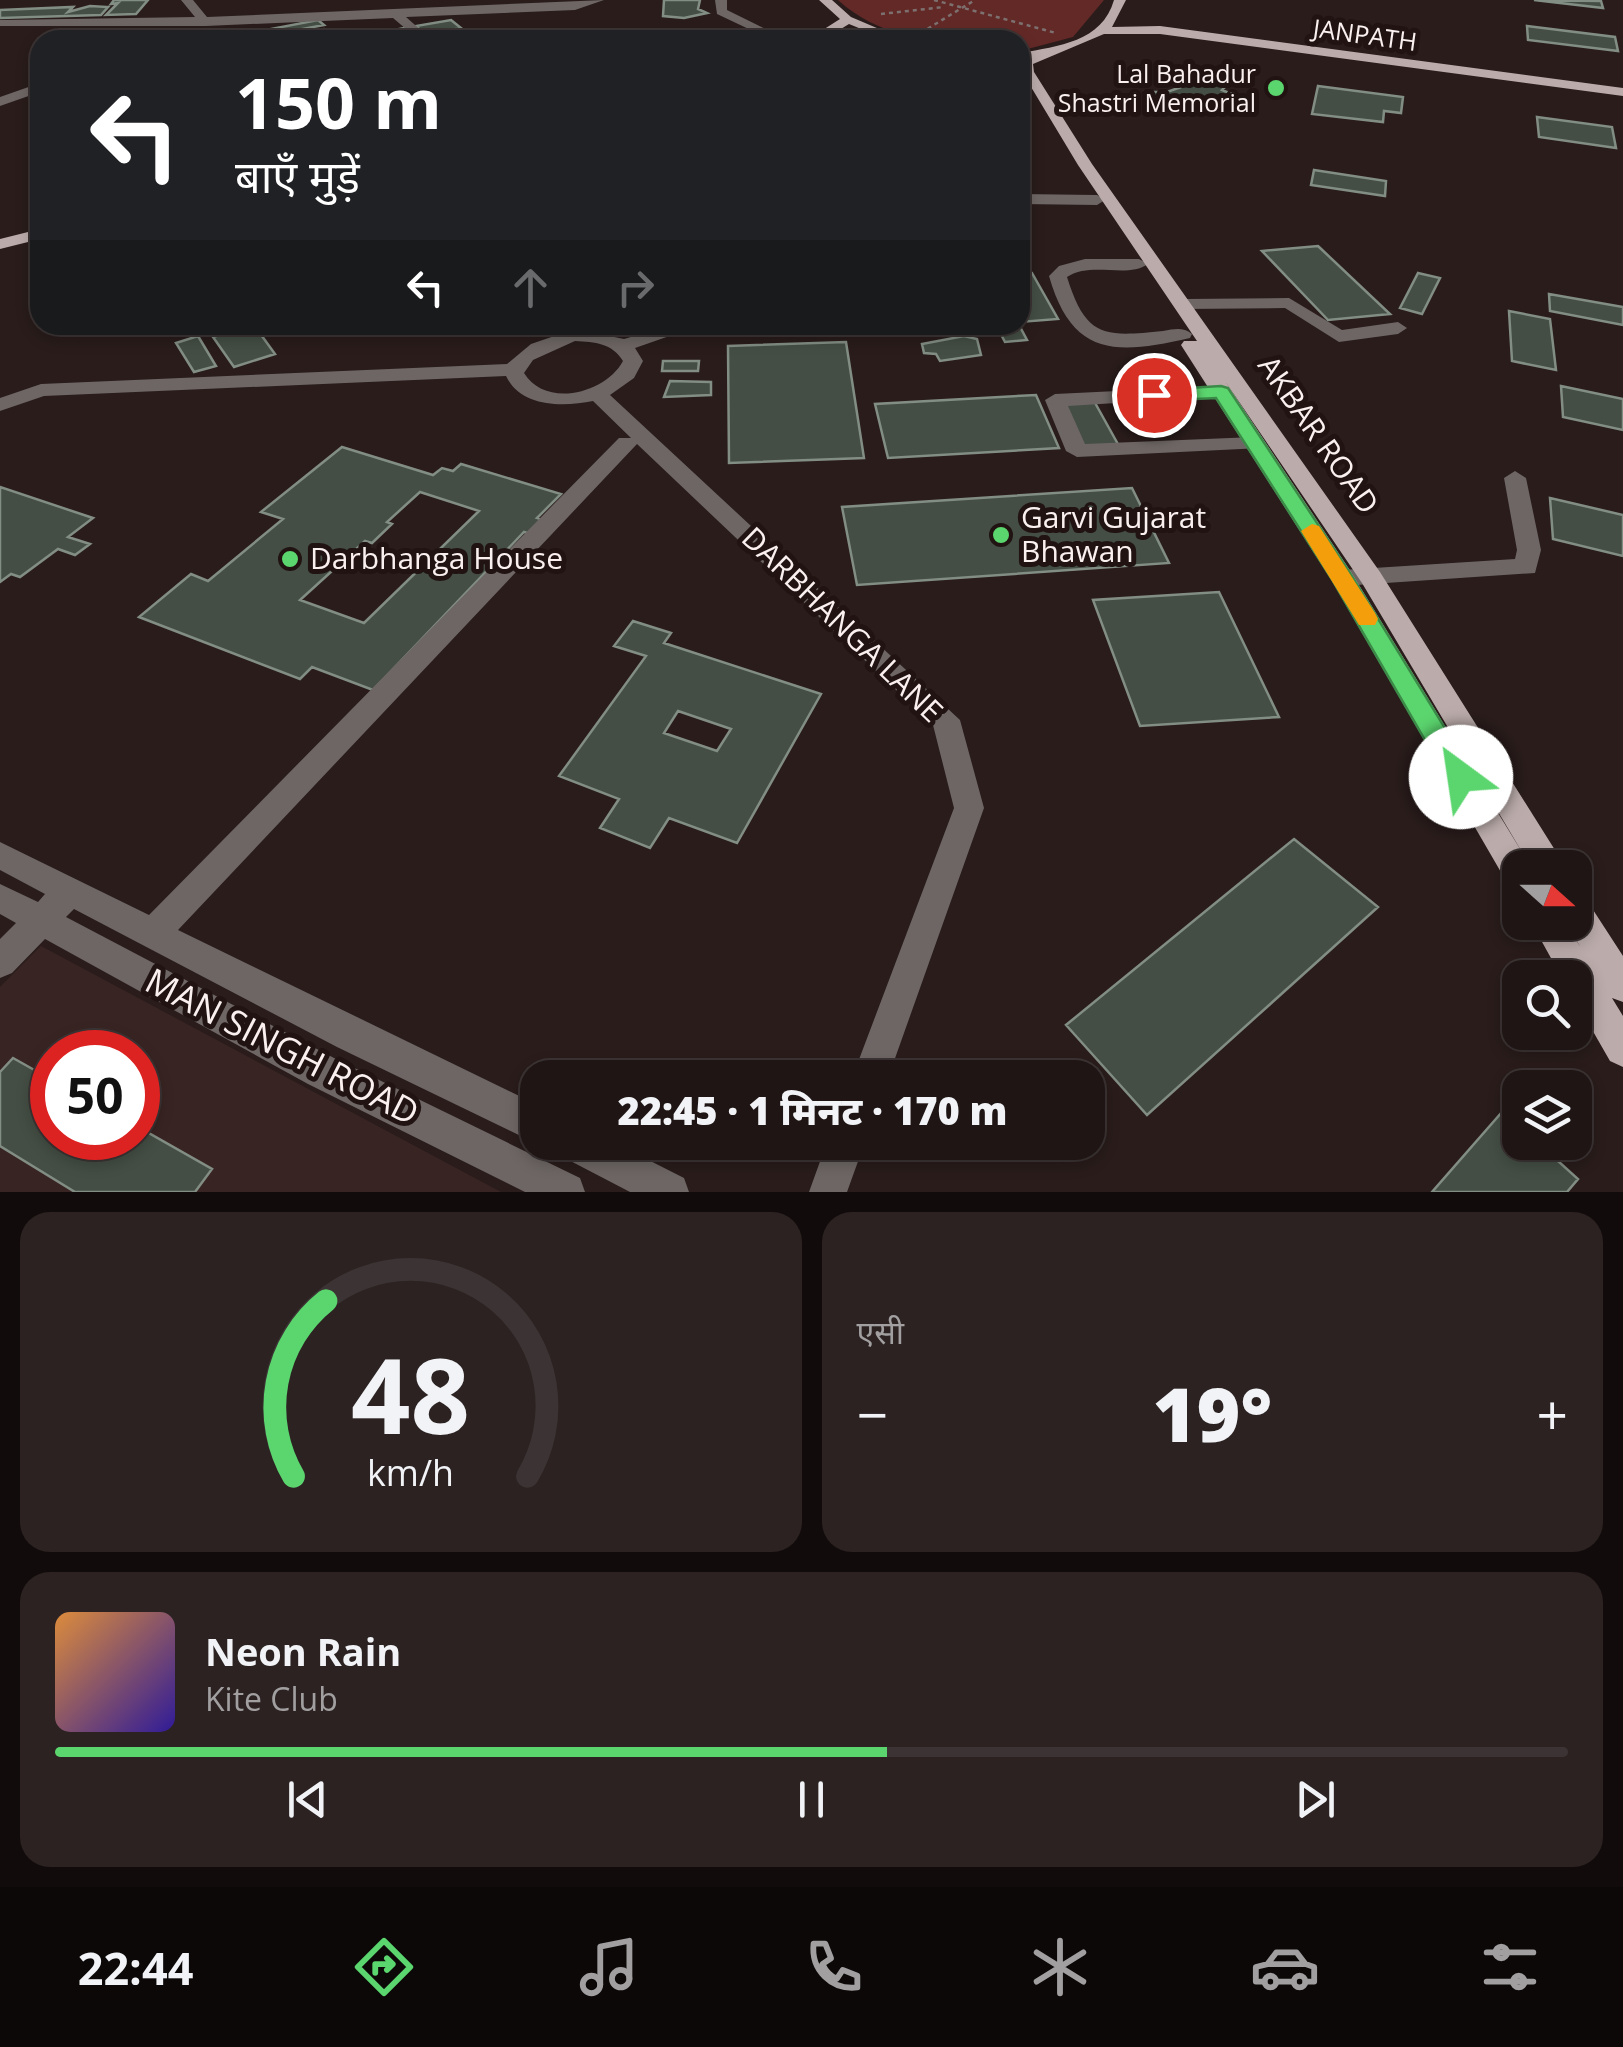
<!DOCTYPE html>
<html lang="hi">
<head>
<meta charset="utf-8">
<style>
	:root { --surface:#1f1514; --page:#2c2222; --text:#f1f3f6; --muted:#a19fa0; --line:#3c3434; --accent:#5bd56e }
	body { margin:0; font-family:"Open Sans","Noto Sans Devanagari",sans-serif; background:var(--page); color:var(--text); height:100vh; display:flex; flex-direction:column; font-size:38px; white-space:nowrap }
	* { box-sizing:border-box; margin:0 }
	p { font-size:32px; color:var(--muted) }
	.icon { flex:none; width:55px; height:55px; fill:none; stroke:currentColor; stroke-width:2; stroke-linecap:round; stroke-linejoin:round }
	.map { position:relative; height:1192px; overflow:hidden }
	.side { display:flex; flex-direction:column; gap:20px; padding:20px; background:#110c0b; flex:1 }
	.side>* { flex:none }
	.banner { position:absolute; left:30px; top:30px; width:1000px; height:305px; border-radius:30px; box-shadow:0 5px 15px #0003,0 0 0 2px var(--line); background:#202124; color:#fff; overflow:hidden }
	.needle { width:65px; rotate:111deg }
	.controls { position:absolute; left:1502px; top:850px; display:grid; gap:20px }
	.controls a { display:grid; place-items:center; width:90px; height:90px; border-radius:20px; background:var(--surface); box-shadow:0 5px 15px #0003,0 0 0 2px var(--line); font-size:50px }
	.speed { position:absolute; left:30px; top:1030px; display:flex; gap:20px; font-size:50px; font-weight:700; text-align:center }
	.speed>* { display:grid; place-content:center; width:130px; height:130px; border-radius:50%; background:var(--surface); box-shadow:0 5px 15px #0003,0 0 0 2px var(--line); line-height:1 }
	.speed .limit { border:15px solid #d22; background:#fff; color:#111 }
	.pin { position:absolute; display:grid; place-items:center; width:85px; height:85px; color:#fff; margin:-42px; border:5px solid #fff; border-radius:50%; box-shadow:0 2px 10px #0007 }
	.me { position:absolute; width:110px; margin:-55px; rotate:329deg; stroke-linejoin:round; filter:drop-shadow(0 0 8px #0008) }
	.turn { display:flex; align-items:center; gap:35px; height:210px; padding:0 40px; font-size:45px }
	.turn .icon { width:130px; height:130px; stroke-width:2.5 }
	.turn b { display:block; font-size:70px; line-height:85px }
	.lanes { display:flex; align-items:center; height:95px; padding:0 40px; background:#0003; justify-content:center; gap:50px; direction:ltr }
	.lanes .off { opacity:.35 }
	.big { font-size:75px; font-weight:800; line-height:1.1 }
	.side .widget { flex:1; display:flex; flex-direction:column; justify-content:center; gap:15px; min-width:0; padding:0 35px; border-radius:30px; background:var(--page) }
	.side .dial { align-items:center; gap:0 }
	.dial svg { height:260px; overflow:visible; fill:none; stroke:var(--line); stroke-width:7; stroke-linecap:round; text-anchor:middle }
	.dial text { fill:var(--text); stroke:none }
	.song { display:flex; align-items:center; gap:30px }
	.cover { width:120px; height:120px; border-radius:15px; background:linear-gradient(135deg,hsl(30 70% 55%),hsl(250 70% 35%)) }
	.played { height:10px; border-radius:5px; background:linear-gradient(90deg,var(--accent) 55%,var(--line) 55%) }
	.keys { display:flex; justify-content:space-around; direction:ltr }
	.heat { display:flex; justify-content:space-between; align-items:center; font-size:55px; direction:ltr }
	.side .tiles { flex:1; display:grid; gap:20px; grid-template-columns:1fr 1fr }
	.widget:last-child { grid-column:span 2 }
	.trip { position:absolute; left:520px; top:1060px; width:585px; height:100px; border-radius:30px; background:var(--surface); box-shadow:0 5px 15px #0003,0 0 0 2px var(--line); font-weight:800; line-height:100px; text-align:center }
	.tabs { display:flex; height:160px; justify-content:space-around; align-items:center; background:#0c0808; color:var(--muted) }
	.tabs .icon { width:70px; height:70px }
	.tabs .on { color:var(--accent) }
	.tabs b { font-size:45px; color:var(--text) }
	.map>svg:first-child { display:block }
	.built { fill:#382423; fill-rule:evenodd }
	.green { fill:#632927 }
	.building { fill:#444e44; stroke:#828d83; stroke-width:2.5; fill-rule:evenodd }
	.lines { fill:none; stroke-linecap:round; stroke-linejoin:round }
	.path { stroke:#7d7170; stroke-width:2.5; stroke-dasharray:4 4; stroke-linecap:butt }
	.minor { fill:#6d6665; fill-rule:evenodd }
	.major { fill:#bbacab; fill-rule:evenodd }
	.route { fill:#5bd56e; stroke:#3b8a48; stroke-width:2.5 }
	.slow { fill:#f59e0b }
	.poi-dot { fill:#5bd56e; stroke:#201312; stroke-width:4 }
	.labels { text-anchor:middle; stroke-width:10; stroke-linejoin:round; paint-order:stroke }
	.far-street-label { font-size:25px; fill:#faf0ef; stroke:#201312 }
	.far-poi-label { font-size:25px; fill:#faf0ef; stroke:#201312; text-anchor:end }
	.street-label { font-size:30px; fill:#faf0ef; stroke:#201312 }
	.poi-label { font-size:30px; fill:#faf0ef; stroke:#201312; text-anchor:start }
	.near-street-label { font-size:35px; fill:#faf0ef; stroke:#201312 }
</style>
</head>
<body>
<div class="map">
<svg width="1623" height="1192" viewBox="0 0 1623 1192">
	<rect width="100%" height="100%" fill="#291c1b"/>
	<!-- built -->
	<path class="built" d="M41,946L501,1192H0V987ZM52,1052H138V1138H52Z"/>
	<!-- green -->
	<path class="green" d="M838,0H1104L1073,37L1020,51V40C954,40 891,48 838,0Z"/>
	<!-- building -->
	<path class="building" d="M114,0H148L136,14L106,15L118,3L111,4Z
		M664,0H700L698,9L707,13L684,18L663,16Z
		M1534,0L1601,1L1603,8Z
		M90,6L108,7L101,15L0,18V10L73,7L68,12Z
		M318,20L324,25L243,40L218,39Z
		M451,20L461,28L425,35L416,26Z
		M1527,26L1615,37L1618,51L1528,40Z
		M404,28L421,40H376L369,35Z
		M324,29L334,37L266,40Z
		M1186,79L1227,85L1222,90L1234,95L1188,109H1156L1145,92H1167L1184,86Z
		M1318,86L1403,97L1401,113L1384,111L1383,122L1312,114Z
		M1537,117L1612,127L1616,148L1539,137Z
		M1314,170L1386,181L1385,196L1311,185Z
		M1318,246L1390,314L1328,320L1262,251Z
		M1032,273L1058,319L1020,322V274Z
		M1418,273L1440,278L1422,314L1400,308Z
		M1549,294L1623,307V325L1550,311Z
		M1509,311L1550,319L1556,370L1512,361Z
		M254,325L275,354L234,367L213,337Z
		M996,325H1019L1027,340L1005,342Z
		M198,336L216,366L194,372L176,343Z
		M964,336L977,339L981,355L940,361L936,354L924,353L922,344Z
		M846,342L864,458L729,463L728,346Z
		M663,361H699L698,371H662Z
		M670,381L711,382V395L664,397Z
		M1561,386L1623,399V430L1563,417Z
		M1036,395L1059,448L888,458L875,404Z
		M1094,401L1119,446L1084,448L1061,403Z
		M342,447L433,475L442,468L453,471L461,464L561,494L537,518L557,524L544,538L524,532L373,690L312,667L300,679L139,617L191,574L208,581L283,519L261,512ZM420,492L479,511L364,623L300,600L365,541L372,543L392,524L387,522Z
		M0,487L93,518L68,537L90,544L75,555L58,549L20,577L11,574L0,582Z
		M1132,488L1169,563L857,585L842,507Z
		M1550,498L1623,515V556L1553,539Z
		M1219,592L1279,717L1140,726L1093,600Z
		M633,621L671,633L664,643L821,694L737,843L669,818L650,848L600,828L619,799L559,776L646,656L614,646ZM678,711L731,729L717,751L664,733Z
		M1294,839L1378,907L1147,1115L1066,1025Z
		M13,1058L52,1080V1138H138V1127L212,1169L195,1192H75L0,1146V1072Z
		M1502,1112L1520,1128V1142H1537L1578,1179L1567,1192H1432Z"/>
	<g class="lines">
		<!-- path -->
		<path class="path" d="M934,0L1056,33
			M881,14L944,7
			M914,37L975,0"/>
		<!-- minor -->
		<path class="minor" d="M181,0H193L207,17L604,0L575,10L406,17L432,40H419L393,18L206,26H0V20L195,17Z
			M715,0H727V10L788,40H772L717,14Z
			M40,83V92L0,106V97Z
			M1020,194L1097,195L1105,200L1097,205L1020,204Z
			M1085,259H1139L1148,264C1127,279 1092,261 1067,277C1086,338 1104,337 1163,331C1175,329 1183,327 1192,334L1190,338C1116,355 1072,357 1049,276L1059,266Z
			M1289,298L1342,330L1398,322L1407,328L1398,334L1339,342L1285,308L1184,309L1175,304L1184,299Z
			M672,325H701L635,348L643,361L634,378L610,395L960,720L984,808L888,1078H852L954,808L933,725L637,444L178,930L538,1105V1142H541L538,1144L525,1138L337,1047L74,909L66,917L334,1058L580,1178L585,1192H525L308,1084L45,939L12,973L0,978V939L16,923L0,914V884L38,902L45,894L0,870V842L149,915L619,438H631L593,401C564,407 521,408 506,376L44,396L0,411V398L41,384L507,364L531,344L575,329L624,339ZM575,341C595,342 612,343 623,361C606,393 546,409 524,373L533,360Z
			M1221,386L1228,388V396L1068,406L1085,444L1254,437L1265,443L1262,448L1077,457L1066,451L1045,400L1055,394Z
			M1515,471L1526,478L1541,550L1535,573L1342,586L1330,578L1342,570L1515,559L1517,550L1504,478Z
			M553,1142H613L684,1178L689,1192H630L559,1155Z
			M827,1142H865L847,1192H809Z"/>
		<!-- major -->
		<path class="major" d="M819,0H832L851,17L905,40H888L849,24L823,40H807L840,19Z
			M1114,0H1126L1112,27L1160,26L1623,88V96L1160,34H1104L1033,64L1034,72L1092,164L1380,572L1560,858L1564,868H1520V890L1509,886L1332,581L1181,345L1184,341H1197L1078,165L1022,72L1021,53C1058,46 1102,42 1114,0ZM1225,381L1362,583L1528,862L1351,572Z
			M40,229V239L0,249V239Z
			M1575,894L1586,899L1623,956V1002L1612,998L1623,1016V1067L1610,1061L1575,1000V978H1562L1531,922H1565L1581,948L1566,922H1575Z"/>
	</g>
	<!-- route -->
	<path class="route" d="M1221,386L1228,388L1350,573L1470,769L1474,777L1470,785L1461,788L1451,785L1333,581L1216,398L1154,401L1145,395L1154,390Z"/>
	<!-- slow -->
	<path class="slow" d="M1312,524L1319,526L1375,613L1378,619L1375,625H1359L1301,531Z"/>
	<!-- markers -->
	<g class="poi-dot">
		<circle cx="1276" cy="88" r="10"/>
		<circle cx="1001" cy="535" r="10"/>
		<circle cx="290" cy="559" r="10"/>
	</g>
	<g class="labels">
		<!-- far-street labels -->
		<g class="far-street-label">
			<text transform="translate(1365 35) rotate(8)" y="9">JANPATH</text>
		</g>
		<!-- far-poi labels -->
		<g class="far-poi-label">
			<text x="1256" y="83">Lal Bahadur<tspan x="1256" dy="29">Shastri Memorial</tspan></text>
		</g>
		<!-- street labels -->
		<g class="street-label">
			<text transform="translate(1318 435) rotate(55)" y="10">AKBAR ROAD</text>
			<text transform="translate(842 625) rotate(44)" y="10">DARBHANGA LANE</text>
		</g>
		<!-- poi labels -->
		<g class="poi-label">
			<text x="1021" y="528">Garvi Gujarat<tspan x="1021" dy="34">Bhawan</tspan></text>
			<text x="310" y="569">Darbhanga House</text>
		</g>
		<!-- near-street labels -->
		<g class="near-street-label">
			<text transform="translate(282 1047) rotate(27)" y="12">MAN SINGH ROAD</text>
		</g>
	</g>
</svg>
<div class="controls">
<a><svg class="needle" viewBox="-14 -14 28 28"><path d="M0-13l5 13h-10z" fill="#e53935"/><path d="M0 13l5-13h-10z" fill="#a19fa0"/></svg></a>
<a><svg class="icon" aria-label="search" viewBox="0 0 24 24"><circle cx="10" cy="10" r="6"/><path d="M15 15l6 6"/></svg></a>
<a><svg class="icon" aria-label="layers" viewBox="0 0 24 24"><path d="M12 4l9 5-9 5-9-5zM3 14l9 5 9-5"/></svg></a>
</div>
<div class="speed"><div class="limit">50</div></div>
<div class="pin" style="left:1154px;top:395px;background:#d93025"><svg class="icon" aria-label="arrive" viewBox="0 0 24 24"><path d="M6 21V4h12l-3 4 3 4H6"/></svg></div>
<svg class="me" style="left:1461px;top:777px" viewBox="-20 -20 40 40"><circle r="19" fill="#fff"/><path d="M0-13L10 11 0 6-10 11z" fill="#5bd56e"/></svg>
<div class="trip">22:45 · 1 मिनट · 170 m</div>
<div class="banner">
<div class="turn"><svg class="icon" aria-label="left" viewBox="0 0 24 24"><path d="M17 20v-9H6M10 6l-5 5 5 5"/></svg><div><b>150 m</b>बाएँ मुड़ें</div></div>
<div class="lanes"><svg class="icon" aria-label="left" viewBox="0 0 24 24"><path d="M17 20v-9H6M10 6l-5 5 5 5"/></svg><svg class="icon off" aria-label="ahead" viewBox="0 0 24 24"><path d="M12 20V5M6 11l6-6 6 6"/></svg><svg class="icon off" aria-label="right" viewBox="0 0 24 24"><path d="M7 20v-9h11M14 6l5 5-5 5"/></svg></div>
</div>
</div>
<section class="side">
<div class="tiles">
<div class="widget dial"><svg viewBox="0 0 100 80">
<path d="M14 69A42 42 0 1 1 86 69"/>
<path d="M14 69A42 42 0 0 1 24 15" stroke="#5bd56e"/>
<text x="50" y="56" font-size="32" font-weight="700">48</text>
<text x="50" y="72" font-size="11">km/h</text>
</svg></div>
<div class="widget"><p>एसी</p>
<div class="heat"><a>−</a><b class="big">19°</b><a>+</a></div>
</div>
<div class="widget">
<div class="song"><i class="cover"></i><div><b>Neon Rain</b><p>Kite Club</p></div></div>
<div class="played"></div>
<div class="keys"><svg class="icon" aria-label="previous" viewBox="0 0 24 24"><path d="M18 5L8 12l10 7zM5 5v14"/></svg><svg class="icon" aria-label="pause" viewBox="0 0 24 24"><path d="M8 5v14M16 5v14"/></svg><svg class="icon" aria-label="next" viewBox="0 0 24 24"><path d="M6 5l10 7-10 7zM19 5v14"/></svg></div>
</div>
</div>
</section>
<nav class="tabs">
<b>22:44</b>
<svg class="icon on" aria-label="directions" viewBox="0 0 24 24"><path d="M12 3l9 9-9 9-9-9zM9 14v-3h6M13 9l2 2-2 2"/></svg>
<svg class="icon" aria-label="music" viewBox="0 0 24 24"><path d="M9 18V5l10-2v13"/><circle cx="6" cy="18" r="3"/><circle cx="16" cy="16" r="3"/></svg>
<svg class="icon" aria-label="phone" viewBox="0 0 24 24"><path d="M5 4h4l2 5-3 2q2 4 5 5l2-3 5 2v4C11 20 4 13 5 4z"/></svg>
<svg class="icon" aria-label="climate" viewBox="0 0 24 24"><path d="M12 3v18M4 7l16 10M4 17L20 7"/></svg>
<svg class="icon" aria-label="car" viewBox="0 0 24 24"><path d="M5 17H2v-5l4-1 3-4h7l3 4 3 1v5h-3M9 17h6M6 11h13"/><circle cx="7" cy="17" r="2"/><circle cx="17" cy="17" r="2"/></svg>
<svg class="icon" aria-label="filters" viewBox="0 0 24 24"><path d="M4 7h16M4 17h16"/><circle cx="9" cy="7" r="2"/><circle cx="15" cy="17" r="2"/></svg>
</nav>
</body>
</html>
